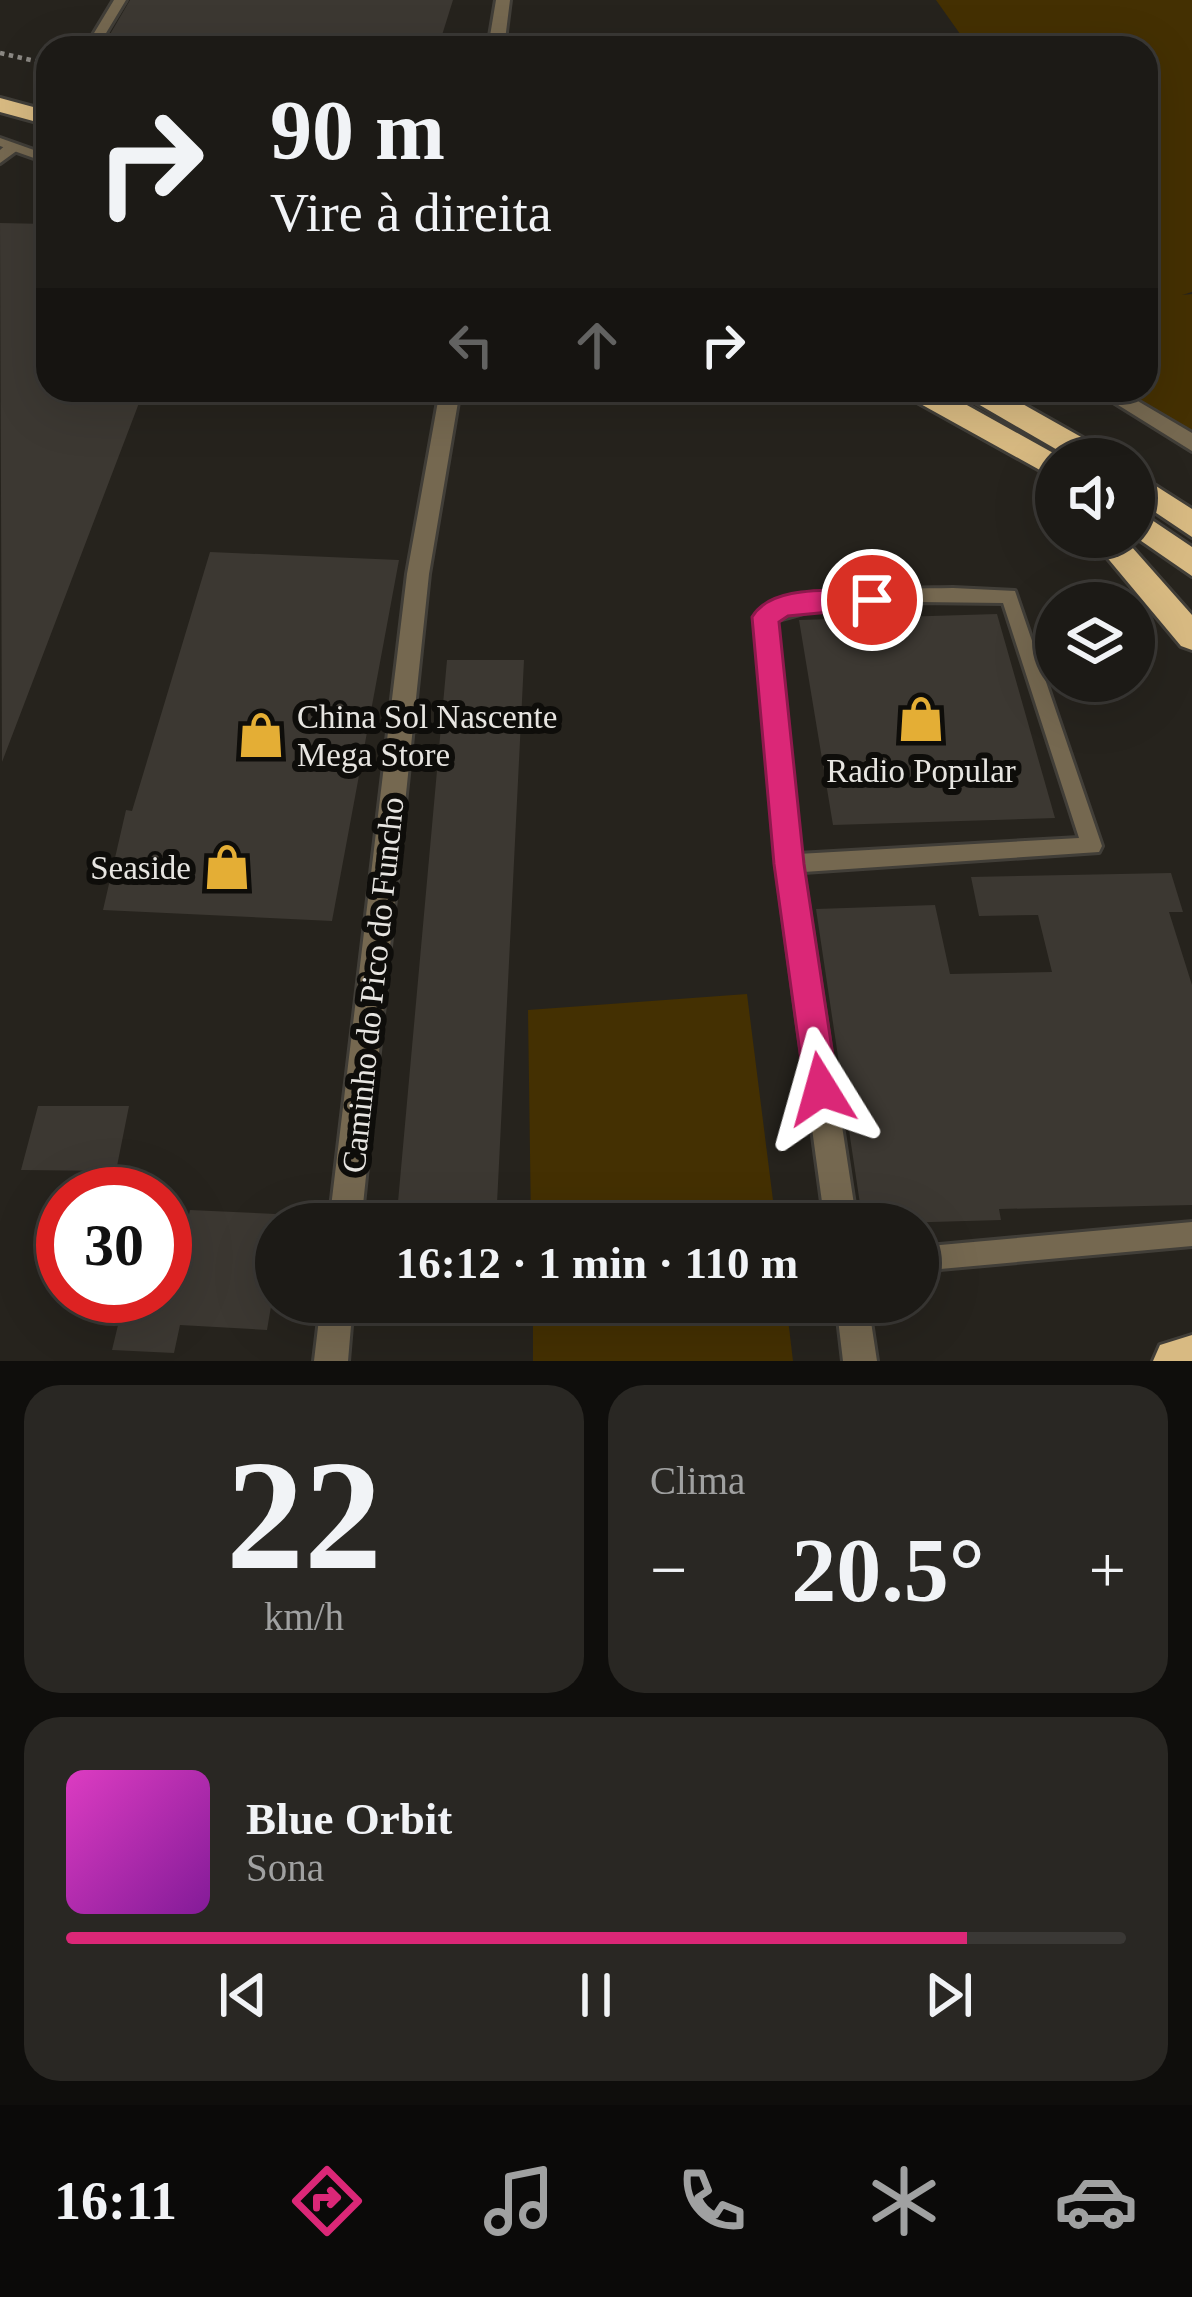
<!DOCTYPE html>
<html lang="pt">
<head>
<meta charset="utf-8">
<style>
	:root { --surface:#1c1a16; --page:#292723; --text:#f1f3f6; --muted:#a0a1a1; --line:#3a3835; --accent:#db2777 }
	body { margin:0; font-family:Georgia,serif; background:var(--page); color:var(--text); height:100vh; display:flex; flex-direction:column; font-size:45px; white-space:nowrap }
	* { box-sizing:border-box; margin:0 }
	p { font-size:39px; color:var(--muted) }
	.icon { flex:none; width:66px; height:66px; fill:none; stroke:currentColor; stroke-width:2; stroke-linecap:round; stroke-linejoin:round }
	.map { position:relative; height:1361px; overflow:hidden }
	.side { display:flex; flex-direction:column; gap:24px; padding:24px; background:#0f0e0c; flex:1 }
	.side>* { flex:none }
	.banner { position:absolute; left:36px; top:36px; width:1122px; height:366px; border-radius:36px; box-shadow:0 12px 48px #0002,0 0 0 3px var(--line); background:#1c1a16; color:var(--text); overflow:hidden }
	.fabs { position:absolute; left:1035px; top:438px; display:grid; gap:24px }
	.fabs a { display:grid; place-items:center; width:120px; height:120px; border-radius:50%; background:var(--surface); box-shadow:0 12px 48px #0002,0 0 0 3px var(--line); font-size:60px }
	.speed { position:absolute; left:36px; top:1167px; display:flex; gap:24px; font-size:60px; font-weight:700; text-align:center }
	.speed>* { display:grid; place-content:center; width:156px; height:156px; border-radius:50%; background:var(--surface); box-shadow:0 12px 48px #0002,0 0 0 3px var(--line); line-height:1 }
	.speed .limit { border:18px solid #d22; background:#fff; color:#111 }
	.pin { position:absolute; display:grid; place-items:center; width:102px; height:102px; color:#fff; margin:-51px; border:6px solid #fff; border-radius:50%; box-shadow:0 3px 12px #0007 }
	.me { position:absolute; width:132px; margin:-66px; rotate:352deg; stroke-linejoin:round; filter:drop-shadow(0 0 9px #0008) }
	.turn { display:flex; align-items:center; gap:42px; height:252px; padding:0 36px; font-size:54px }
	.turn .icon { width:156px; height:156px; stroke-width:2.5 }
	.turn b { display:block; font-size:84px; line-height:102px }
	.lanes { display:flex; align-items:center; height:114px; padding:0 36px; background:#0003; justify-content:center; gap:60px; direction:ltr }
	.lanes .off { opacity:.35 }
	.big { font-size:90px; font-weight:600; line-height:1.1 }
	.side .widget { flex:1; display:flex; flex-direction:column; justify-content:center; gap:18px; min-width:0; padding:0 42px; border-radius:36px; background:var(--page) }
	.side .dial { align-items:center; gap:0 }
	.dial b { font-size:156px; line-height:1 }
	.song { display:flex; align-items:center; gap:36px }
	.cover { width:144px; height:144px; border-radius:18px; background:linear-gradient(135deg,hsl(310 70% 55%),hsl(290 70% 35%)) }
	.played { height:12px; border-radius:6px; background:linear-gradient(90deg,var(--accent) 85%,var(--line) 85%) }
	.keys { display:flex; justify-content:space-around; direction:ltr }
	.heat { display:flex; justify-content:space-between; align-items:center; font-size:66px; direction:ltr }
	.side .tiles { flex:1; display:grid; gap:24px; grid-template-columns:1fr 1fr }
	.widget:last-child { grid-column:span 2 }
	.trip { position:absolute; left:255px; top:1203px; width:684px; height:120px; border-radius:60px; background:var(--surface); box-shadow:0 12px 48px #0002,0 0 0 3px var(--line); font-weight:600; line-height:120px; text-align:center }
	.tab-bar { display:flex; height:192px; justify-content:space-around; align-items:center; background:#0b0a09; color:var(--muted) }
	.tab-bar .icon { width:84px; height:84px }
	.tab-bar .active { color:var(--accent) }
	.tab-bar b { font-size:54px; color:var(--text) }
	.map>svg:first-child { display:block }
	.green { fill:#443002 }
	.building { fill:#3c3832 }
	.lines { fill:none; stroke-linecap:round; stroke-linejoin:round }
	.service-casing { stroke:#413e38; stroke-width:6 }
	.minor-casing { stroke:#413e38; stroke-width:6 }
	.trunk-casing { stroke:#413e38; stroke-width:6 }
	.path { stroke:#8b8883; stroke-width:4.5; stroke-dasharray:4.5 4.5; stroke-linecap:butt }
	.service { fill:#756850; fill-rule:evenodd }
	.minor { fill:#756850; fill-rule:evenodd }
	.trunk { fill:#d8ba82; fill-rule:evenodd }
	.route { fill:#db2777; stroke:#8e194d; stroke-width:3 }
	.labels { text-anchor:middle; stroke-width:12; stroke-linejoin:round; paint-order:stroke }
	.poi-label { font-size:33px; fill:#e7e5e1; stroke:#0e0d0a; text-anchor:start }
	.street-label { font-size:33px; fill:#e7e5e1; stroke:#0e0d0a }
</style>
</head>
<body>
<div class="map">
<svg width="1192" height="1361" viewBox="0 0 1192 1361">
	<rect width="100%" height="100%" fill="#26231d"/>
	<!-- green -->
	<path class="green" d="M936,0H1192V292L1182,295L1192,294V436L1118,390H1146V48H970Z
		M747,994L776,1224H531L528,1010Z
		M533,1302H786L793,1361H533Z"/>
	<!-- building -->
	<path class="building" d="M130,0H453L438,48H102Z
		M0,223L48,224V390H144L2,762Z
		M210,552L399,560L332,921L103,910L126,810L132,811Z
		M997,614L1055,818L833,825L799,620Z
		M447,660H524L496,1224H396Z
		M1171,873L1183,912H1169L1192,985V1205L999,1209L1001,1220L863,1224L816,909L935,905L950,974L1052,972L1038,915L979,916L971,877Z
		M38,1106H129L116,1171L21,1170Z
		M190,1210L276,1214V1277L267,1330L180,1325L174,1353L112,1350L125,1296H165V1232L185,1233Z"/>
	<g class="lines">
		<defs>
			<path id="service" d="M114,0H126L97,48H85Z
				M0,138L48,155V163L0,146Z
				M953,588L1015,591L1102,846L1099,852L789,873L782,871L756,617L759,612C820,587 888,589 953,588ZM918,602L1003,603L1079,838L798,854L774,621L814,610Z
				M1192,1222V1246L918,1271V1247Z"/>
			<path id="minor" d="M496,0H510L504,48H488Z
				M8,143L22,147L0,163V150Z
				M440,390H460L429,574L361,1224H329L407,574Z
				M1094,390H1119L1192,433V451Z
				M789,852L798,855L802,864L857,1224H825L776,864L780,855Z
				M321,1302H353L348,1361H314Z
				M836,1302H868L877,1361H843Z"/>
			<path id="trunk" d="M0,98L48,111V125L0,112Z
				M904,390H940L1064,459H1056V479L908,397Z
				M962,390H998L1106,451L1110,459H1073L966,397Z
				M1134,472L1192,509V537L1134,498Z
				M1134,508L1192,547V576L1134,536Z
				M1090,537H1123L1192,615V650L1181,646Z
				M1192,1335V1361H1153L1160,1345Z"/>
		</defs>
		<!-- service casing -->
		<use href="#service" class="service-casing"/>
		<!-- minor casing -->
		<use href="#minor" class="minor-casing"/>
		<!-- trunk casing -->
		<use href="#trunk" class="trunk-casing"/>
		<!-- path -->
		<path class="path" d="M0,53L48,64"/>
		<!-- service -->
		<use href="#service" class="service"/>
		<!-- minor -->
		<use href="#minor" class="minor"/>
		<!-- trunk -->
		<use href="#trunk" class="trunk"/>
	</g>
	<!-- route -->
	<path class="route" d="M872,589L882,593L885,600L882,607L788,616L779,622L804,864L838,1089L833,1101L821,1106L809,1101L805,1089L774,864L752,617C772,583 837,592 872,589Z"/>
	<!-- icons -->
	<defs>
		<symbol id="shop-bare" viewBox="-9 -9 18 18"><path d="M-5-2.5h2.3a2.7 3.5 0 0 1 5.4 0H5L5.5 6h-11ZM-1.5-2.5h3a1.5 2.3 0 0 0-3 0Z" fill="#e4ae35" stroke="#0e0d0a" stroke-width="2.5" paint-order="stroke"/></symbol>
	</defs>
	<g fill-rule="evenodd">
		<use href="#shop-bare" x="888" y="686" width="66" height="66"/>
		<use href="#shop-bare" x="228" y="702" width="66" height="66"/>
		<use href="#shop-bare" x="194" y="834" width="66" height="66"/>
	</g>
	<g class="labels">
		<!-- poi labels -->
		<g class="poi-label">
			<text x="297" y="728">China Sol Nascente<tspan x="297" dy="38">Mega Store</tspan></text>
			<text x="921" y="782" text-anchor="middle">Radio Popular</text>
			<text x="191" y="879" text-anchor="end">Seaside</text>
		</g>
		<!-- street labels -->
		<g class="street-label">
			<text transform="translate(372 985) rotate(-84)" y="12">Caminho do Pico do Funcho</text>
		</g>
	</g>
</svg>
<div class="fabs">
<a><svg class="icon" aria-label="sound" viewBox="0 0 24 24"><path d="M4 9h4l5-4v14l-5-4H4zM17 9q2 3 0 6"/></svg></a>
<a><svg class="icon" aria-label="layers" viewBox="0 0 24 24"><path d="M12 4l9 5-9 5-9-5zM3 14l9 5 9-5"/></svg></a>
</div>
<div class="speed"><div class="limit">30</div></div>
<div class="pin" style="left:872px;top:600px;background:#d93025"><svg class="icon" aria-label="arrive" viewBox="0 0 24 24"><path d="M6 21V4h12l-3 4 3 4H6"/></svg></div>
<svg class="me" style="left:821px;top:1089px" viewBox="-20 -20 40 40"><path d="M0-17L14 15 0 8-14 15z" fill="#db2777" stroke="#fff" stroke-width="4"/></svg>
<div class="trip">16:12 · 1 min · 110 m</div>
<div class="banner">
<div class="turn"><svg class="icon" aria-label="right" viewBox="0 0 24 24"><path d="M7 20v-9h11M14 6l5 5-5 5"/></svg><div><b>90 m</b>Vire à direita</div></div>
<div class="lanes"><svg class="icon off" aria-label="left" viewBox="0 0 24 24"><path d="M17 20v-9H6M10 6l-5 5 5 5"/></svg><svg class="icon off" aria-label="ahead" viewBox="0 0 24 24"><path d="M12 20V5M6 11l6-6 6 6"/></svg><svg class="icon" aria-label="right" viewBox="0 0 24 24"><path d="M7 20v-9h11M14 6l5 5-5 5"/></svg></div>
</div>
</div>
<section class="side">
<div class="tiles">
<div class="widget dial"><b>22</b><p>km/h</p></div>
<div class="widget"><p>Clima</p>
<div class="heat"><a>−</a><b class="big">20.5°</b><a>+</a></div>
</div>
<div class="widget">
<div class="song"><i class="cover"></i><div><b>Blue Orbit</b><p>Sona</p></div></div>
<div class="played"></div>
<div class="keys"><svg class="icon" aria-label="previous" viewBox="0 0 24 24"><path d="M18 5L8 12l10 7zM5 5v14"/></svg><svg class="icon" aria-label="pause" viewBox="0 0 24 24"><path d="M8 5v14M16 5v14"/></svg><svg class="icon" aria-label="next" viewBox="0 0 24 24"><path d="M6 5l10 7-10 7zM19 5v14"/></svg></div>
</div>
</div>
</section>
<nav class="tab-bar">
<b>16:11</b>
<svg class="icon active" aria-label="directions" viewBox="0 0 24 24"><path d="M12 3l9 9-9 9-9-9zM9 14v-3h6M13 9l2 2-2 2"/></svg>
<svg class="icon" aria-label="music" viewBox="0 0 24 24"><path d="M9 18V5l10-2v13"/><circle cx="6" cy="18" r="3"/><circle cx="16" cy="16" r="3"/></svg>
<svg class="icon" aria-label="phone" viewBox="0 0 24 24"><path d="M5 4h4l2 5-3 2q2 4 5 5l2-3 5 2v4C11 20 4 13 5 4z"/></svg>
<svg class="icon" aria-label="climate" viewBox="0 0 24 24"><path d="M12 3v18M4 7l16 10M4 17L20 7"/></svg>
<svg class="icon" aria-label="car" viewBox="0 0 24 24"><path d="M5 17H2v-5l4-1 3-4h7l3 4 3 1v5h-3M9 17h6M6 11h13"/><circle cx="7" cy="17" r="2"/><circle cx="17" cy="17" r="2"/></svg>
</nav>
</body>
</html>
